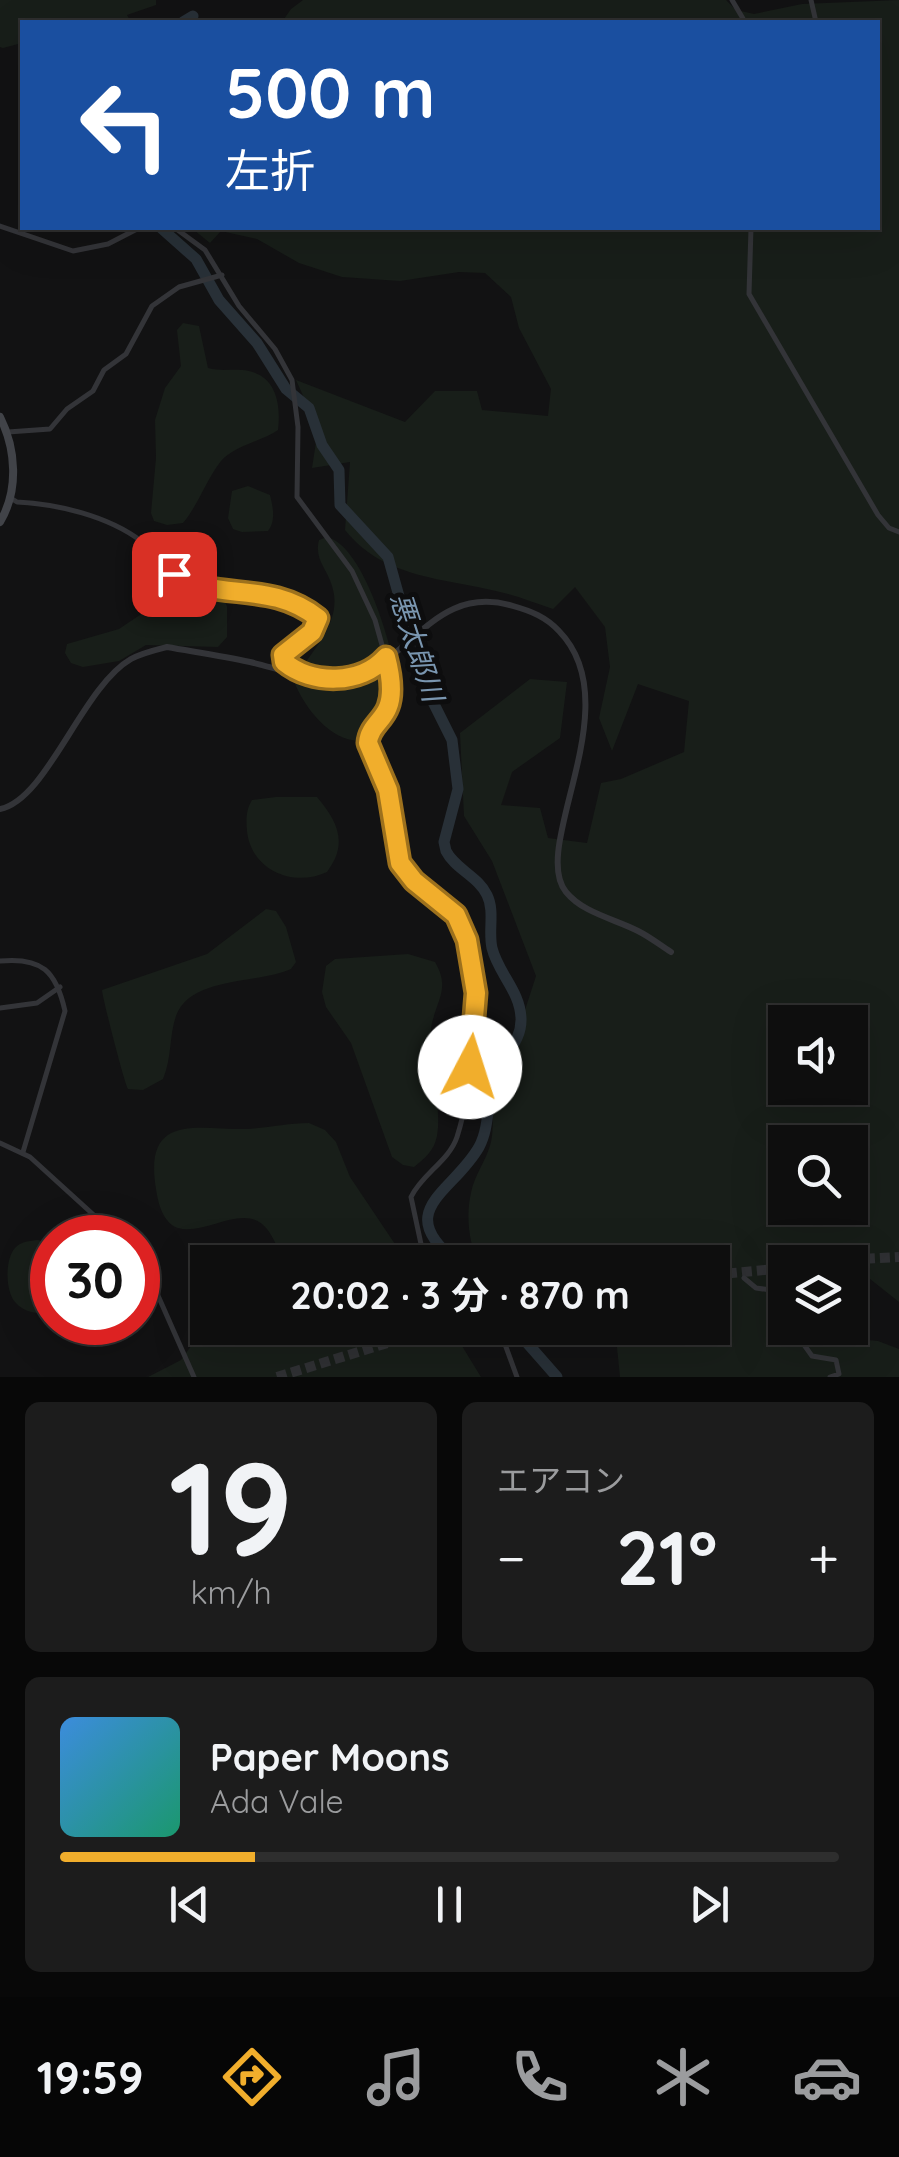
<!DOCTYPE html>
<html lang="ja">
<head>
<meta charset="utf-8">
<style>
	:root { --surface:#0e0e0e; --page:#1c1c1c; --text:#f1f3f6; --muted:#9b9c9e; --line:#2e2e2e; --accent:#f1ae2c }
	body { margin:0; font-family:Quicksand,"Noto Sans JP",sans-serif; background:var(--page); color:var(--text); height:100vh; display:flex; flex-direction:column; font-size:38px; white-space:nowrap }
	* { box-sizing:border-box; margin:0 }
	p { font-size:32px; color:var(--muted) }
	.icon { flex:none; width:55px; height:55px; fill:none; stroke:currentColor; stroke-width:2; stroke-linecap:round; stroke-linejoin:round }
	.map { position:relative; height:1377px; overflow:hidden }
	.details { display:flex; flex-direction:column; gap:25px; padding:25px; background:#080808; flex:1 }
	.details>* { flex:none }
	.top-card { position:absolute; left:20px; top:20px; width:860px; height:210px; border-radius:0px; box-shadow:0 10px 40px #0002,0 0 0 2px var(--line); background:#1a4fa0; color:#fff; overflow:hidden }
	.buttons { position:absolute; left:768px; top:1005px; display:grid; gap:20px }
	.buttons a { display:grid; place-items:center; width:100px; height:100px; border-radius:0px; background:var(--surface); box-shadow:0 10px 40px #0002,0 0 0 2px var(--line); font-size:50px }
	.speed { position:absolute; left:30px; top:1215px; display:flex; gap:20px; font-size:50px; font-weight:700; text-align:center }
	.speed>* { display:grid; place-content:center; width:130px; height:130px; border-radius:50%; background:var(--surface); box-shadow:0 10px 40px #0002,0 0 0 2px var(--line); line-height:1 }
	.speed .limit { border:15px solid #d22; background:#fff; color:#111 }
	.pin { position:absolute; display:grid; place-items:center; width:85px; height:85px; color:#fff; margin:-42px; border-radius:20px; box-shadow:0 5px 15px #0006 }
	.me { position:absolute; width:110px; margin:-55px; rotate:5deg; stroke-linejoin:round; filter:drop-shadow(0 0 8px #0008) }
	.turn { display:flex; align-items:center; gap:35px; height:210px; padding:0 40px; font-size:45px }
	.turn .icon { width:130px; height:130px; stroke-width:2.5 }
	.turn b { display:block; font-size:70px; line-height:85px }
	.big { font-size:75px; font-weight:700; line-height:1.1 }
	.details .card { flex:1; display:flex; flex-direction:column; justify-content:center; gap:15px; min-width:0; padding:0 35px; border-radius:15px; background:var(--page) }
	.details .dial { align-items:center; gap:0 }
	.dial b { font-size:130px; line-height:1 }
	.song { display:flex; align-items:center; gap:30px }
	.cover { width:120px; height:120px; border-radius:15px; background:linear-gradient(135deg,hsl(210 70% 55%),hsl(160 70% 35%)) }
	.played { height:10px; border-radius:5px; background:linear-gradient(90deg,var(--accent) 25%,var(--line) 25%) }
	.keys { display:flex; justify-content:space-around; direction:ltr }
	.heat { display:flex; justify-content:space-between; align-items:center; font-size:55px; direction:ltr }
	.details .tiles { flex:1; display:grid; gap:25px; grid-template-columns:1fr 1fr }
	.card:last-child { grid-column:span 2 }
	.trip { position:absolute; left:190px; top:1245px; width:540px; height:100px; border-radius:0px; background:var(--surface); box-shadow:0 10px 40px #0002,0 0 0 2px var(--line); font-weight:700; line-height:100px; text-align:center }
	.tabs { display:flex; height:160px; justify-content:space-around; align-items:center; background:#060606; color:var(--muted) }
	.tabs .icon { width:70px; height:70px }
	.tabs .selected { color:var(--accent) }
	.tabs b { font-size:45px; color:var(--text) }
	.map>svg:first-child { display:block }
	.green { fill:#181e19; fill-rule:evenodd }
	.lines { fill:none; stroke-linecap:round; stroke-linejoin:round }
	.river { stroke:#283037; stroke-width:11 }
	.motorway-tunnel { stroke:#2f3033; stroke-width:10; stroke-dasharray:10 5; stroke-linecap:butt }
	.minor { stroke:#333438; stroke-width:5 }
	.tertiary { stroke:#333438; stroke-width:6 }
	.secondary { stroke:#414348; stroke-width:8 }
	.route-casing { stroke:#9d711d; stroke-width:25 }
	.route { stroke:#f1ae2c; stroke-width:18 }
	.labels { text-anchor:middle; stroke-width:10; stroke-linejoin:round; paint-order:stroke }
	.water-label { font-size:28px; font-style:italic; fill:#7a96b0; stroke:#0d0d0e }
</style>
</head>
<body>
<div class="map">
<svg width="899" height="1377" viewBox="0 0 899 1377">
	<rect width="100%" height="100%" fill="#121213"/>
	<!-- green -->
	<path class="green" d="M0,0H156V5L127,15L131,22H22V43L3,48L0,47Z
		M303,0H726L736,10L754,14L802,4L899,0V1302L865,1275L850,1269V1262H785V1328H823L845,1338L878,1341L899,1349V1377H620L615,1328H712V1262H480C468,1246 466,1213 471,1193C474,1175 487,1160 491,1142C498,1108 479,1070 513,1047L536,976L492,861L464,816L460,733L530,679L567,682L560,738L512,772L501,805L540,808L548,838L587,843L601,783L621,779L684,752L689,701L638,684L612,751L599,718L610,667L605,627L575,587L553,609C535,603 518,596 500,592C445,578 384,579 345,530L350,462L312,468L318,429L296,380L405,422L435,391H477L482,410L548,416L551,389L519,328L511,297L485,273L459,272L400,281L342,277L299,263L257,239L221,231L210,243L194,230L878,228V22H282L291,9ZM785,1022H850V1088H785ZM785,1142H850V1208H785Z
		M183,323L199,326L208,368C222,372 235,368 249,371C277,377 281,406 278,430C260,442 236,445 221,461C206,480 199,504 183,523L167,525L154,521L151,513L156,458L155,420L165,388L181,366L177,330Z
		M248,486L270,495C273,507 276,521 268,531L242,532L233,529L228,518L232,491Z
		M327,537C361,545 388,633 394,665C397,685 392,708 388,727C351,764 308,718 294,681C310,651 344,623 332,586C327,568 314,560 319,540Z
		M206,585L222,592L227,607V637L218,647L146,645L119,661L83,667L71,663L65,653L67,644L119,629L180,588Z
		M276,797H317C337,821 349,843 327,872C293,888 251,870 247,831C246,819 246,810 252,800Z
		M266,909L276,911L286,927L296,962L291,969C259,984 190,976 176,1016C169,1036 172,1058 163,1079L143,1090L128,1089C124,1082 102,996 102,990L207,954Z
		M408,954L435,962C451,989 436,1000 431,1028C425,1064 443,1101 437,1136C434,1151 425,1158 414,1167L403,1165L392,1157L351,1043L326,1007L322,992L326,966L335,959Z
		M309,1123L325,1130L336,1142L350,1177L407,1262H286C279,1252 274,1238 267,1229C245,1201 206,1236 178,1228C163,1223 158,1203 156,1189C143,1111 199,1130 247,1129C268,1128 288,1123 309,1123Z
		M38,1240L52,1245V1314C39,1314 24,1313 15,1302C5,1290 5,1259 15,1248C21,1241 30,1241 38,1240Z
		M209,1328H451L481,1377H148L181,1360L199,1335Z"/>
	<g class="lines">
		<!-- river -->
		<path class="river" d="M183,22L193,16
			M161,228L196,259L219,300L257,343L286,389L309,408L322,445L339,470L340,505L388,557L402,607L419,633L428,692L452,740L458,789L444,842L446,851C455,869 478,876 487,895C495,911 488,931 492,948C498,973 520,991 521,1018C522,1041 505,1053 496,1072C486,1096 491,1125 479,1147C453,1193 391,1210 457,1262
			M514,1328L557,1377"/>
		<!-- motorway-tunnel -->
		<path class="motorway-tunnel" d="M805,1262L899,1257
			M712,1275L785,1268
			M277,1377L436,1328"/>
		<!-- minor -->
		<path class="minor" d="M732,0L745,22
			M811,0L816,22
			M0,226L73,251L108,244L139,228
			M175,228L205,250L239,306L275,349L292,380L298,427L297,497L352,571L375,620L389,670L391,695L388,709L368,734V743C372,758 382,770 387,784C395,811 389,842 402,867C414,890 444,898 458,918C489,963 473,1087 457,1137C449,1161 422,1174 411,1197L421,1244L440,1262
			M751,228L749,294L878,515L889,528L899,532
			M8,432L50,429L67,409L93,391L104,370L126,354L152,306L179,287L222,275
			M9,497L17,502C58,504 108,516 141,541C160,555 171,577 194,585C204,589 214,587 225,588C259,590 291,598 319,618L318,626L283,655L284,662L297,672
			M0,961C42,957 56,971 65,1011L23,1152
			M0,1008L37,1003L60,987
			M0,1143L30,1157L119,1238
			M138,1258L152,1282L194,1377
			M744,1278L756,1288L785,1292
			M499,1328L517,1377
			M792,1328L812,1356L836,1360L839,1374L830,1377"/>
		<!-- tertiary -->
		<path class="tertiary" d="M0,809C47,800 82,687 131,659C142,653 155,650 167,647C195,652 222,656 250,662C280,669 316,683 347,678C409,667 433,582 513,606C531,611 546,617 559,631C631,705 529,847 566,892C583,913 615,919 638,931C650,937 660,945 671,952"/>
		<!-- secondary -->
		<path class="secondary" d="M0,417C16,449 19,490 0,522"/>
	</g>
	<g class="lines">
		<defs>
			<path id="route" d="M174,574C217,603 268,579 318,618L312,632L283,655L284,662C312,685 361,685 386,657C390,672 394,692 388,707C383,721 369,727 368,743L388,790L400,863L414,881L456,915L467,940L476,993L470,1067"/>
		</defs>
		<!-- route casing -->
		<use href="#route" class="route-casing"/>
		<!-- route -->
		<use href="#route" class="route"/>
	</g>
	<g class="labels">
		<!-- water labels -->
		<g class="water-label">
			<text transform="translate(417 647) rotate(72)" y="10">悪太郎川</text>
		</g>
	</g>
</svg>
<div class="buttons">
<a><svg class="icon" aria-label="sound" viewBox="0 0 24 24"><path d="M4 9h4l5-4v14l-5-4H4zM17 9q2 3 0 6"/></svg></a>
<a><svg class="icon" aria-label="search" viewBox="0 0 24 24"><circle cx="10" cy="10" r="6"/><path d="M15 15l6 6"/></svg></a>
<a><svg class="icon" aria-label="layers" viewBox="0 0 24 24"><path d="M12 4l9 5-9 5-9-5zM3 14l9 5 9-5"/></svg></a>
</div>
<div class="speed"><div class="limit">30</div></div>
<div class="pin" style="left:174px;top:574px;background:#d93025"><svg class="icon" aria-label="arrive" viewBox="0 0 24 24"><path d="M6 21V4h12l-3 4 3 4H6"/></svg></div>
<svg class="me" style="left:470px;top:1067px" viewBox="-20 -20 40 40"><circle r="19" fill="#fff"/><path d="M0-13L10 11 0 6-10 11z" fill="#f1ae2c"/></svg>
<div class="trip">20:02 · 3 分 · 870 m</div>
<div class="top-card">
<div class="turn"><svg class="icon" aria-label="left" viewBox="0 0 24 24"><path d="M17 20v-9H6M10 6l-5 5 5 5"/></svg><div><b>500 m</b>左折</div></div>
</div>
</div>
<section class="details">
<div class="tiles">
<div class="card dial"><b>19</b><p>km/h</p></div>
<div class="card"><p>エアコン</p>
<div class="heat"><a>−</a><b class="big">21°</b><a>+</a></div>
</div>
<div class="card">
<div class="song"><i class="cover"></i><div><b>Paper Moons</b><p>Ada Vale</p></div></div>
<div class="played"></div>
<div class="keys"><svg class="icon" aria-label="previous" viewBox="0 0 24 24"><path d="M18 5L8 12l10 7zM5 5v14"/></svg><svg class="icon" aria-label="pause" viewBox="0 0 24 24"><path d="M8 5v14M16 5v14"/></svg><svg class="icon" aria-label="next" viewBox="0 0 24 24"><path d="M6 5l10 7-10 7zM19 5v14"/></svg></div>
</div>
</div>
</section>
<nav class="tabs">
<b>19:59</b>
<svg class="icon selected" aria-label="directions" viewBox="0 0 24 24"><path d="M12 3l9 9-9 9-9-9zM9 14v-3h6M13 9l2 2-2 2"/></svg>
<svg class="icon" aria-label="music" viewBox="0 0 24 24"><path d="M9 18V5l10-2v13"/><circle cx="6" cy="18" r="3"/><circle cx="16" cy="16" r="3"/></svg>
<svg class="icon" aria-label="phone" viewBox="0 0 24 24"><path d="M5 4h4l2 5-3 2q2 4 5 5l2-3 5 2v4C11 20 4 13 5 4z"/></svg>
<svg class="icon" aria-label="climate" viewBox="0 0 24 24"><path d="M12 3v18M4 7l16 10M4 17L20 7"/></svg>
<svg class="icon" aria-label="car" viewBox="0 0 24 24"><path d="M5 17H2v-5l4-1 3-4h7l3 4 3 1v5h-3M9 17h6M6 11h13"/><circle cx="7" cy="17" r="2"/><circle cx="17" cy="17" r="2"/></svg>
</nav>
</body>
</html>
